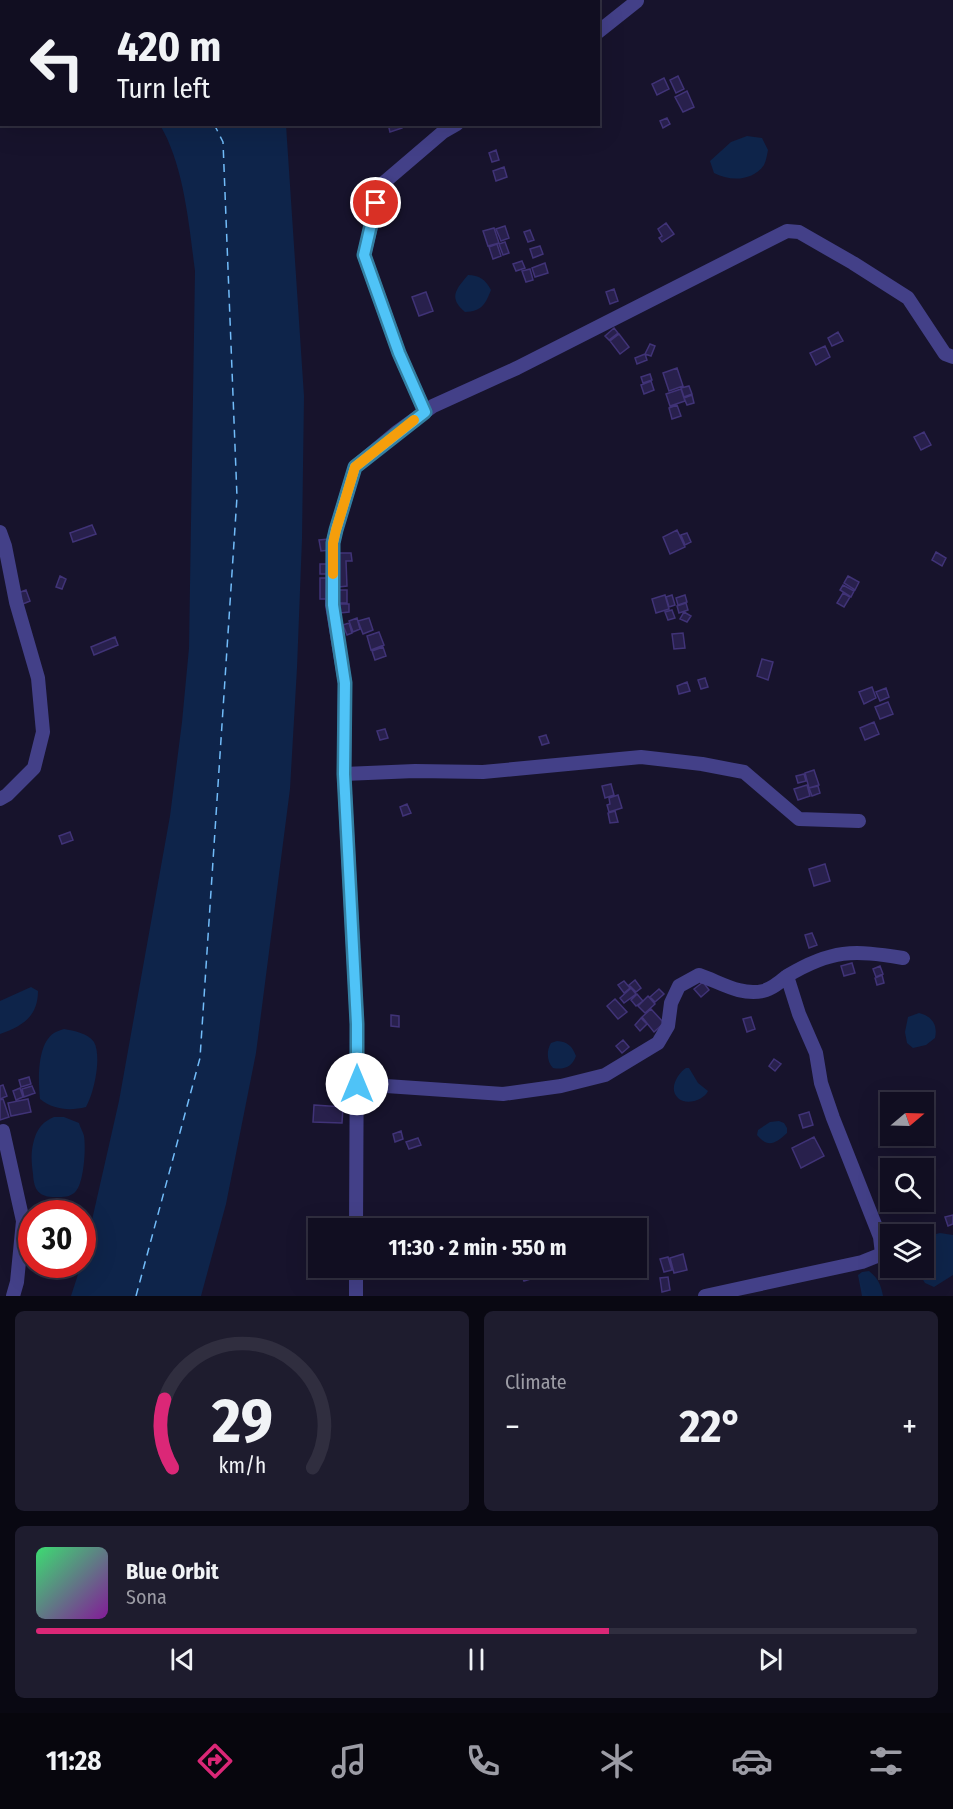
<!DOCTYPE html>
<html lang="en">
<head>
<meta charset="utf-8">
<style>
	:root { --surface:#110e21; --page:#1e1c2e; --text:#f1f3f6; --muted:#9c9ca5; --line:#302e3f; --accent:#db2777 }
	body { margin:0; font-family:"Fira Sans Condensed",sans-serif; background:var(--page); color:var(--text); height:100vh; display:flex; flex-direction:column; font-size:22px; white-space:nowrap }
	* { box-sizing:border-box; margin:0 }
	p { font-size:20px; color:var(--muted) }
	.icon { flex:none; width:33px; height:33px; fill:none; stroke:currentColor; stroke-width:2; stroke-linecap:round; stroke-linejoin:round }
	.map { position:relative; height:1296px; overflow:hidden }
	.panel { display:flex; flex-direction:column; gap:15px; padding:15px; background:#090812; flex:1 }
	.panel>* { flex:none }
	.guide { position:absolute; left:0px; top:0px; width:600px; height:126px; box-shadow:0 6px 24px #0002,0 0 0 2px var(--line); background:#110e21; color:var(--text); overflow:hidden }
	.needle { width:39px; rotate:71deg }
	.tools { position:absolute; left:880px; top:1092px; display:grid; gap:12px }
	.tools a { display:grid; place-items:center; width:54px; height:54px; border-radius:0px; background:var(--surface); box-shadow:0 6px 24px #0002,0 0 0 2px var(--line); font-size:30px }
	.speed { position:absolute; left:18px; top:1200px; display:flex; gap:12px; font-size:30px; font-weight:700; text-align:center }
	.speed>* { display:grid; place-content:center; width:78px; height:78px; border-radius:50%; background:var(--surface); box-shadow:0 6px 24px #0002,0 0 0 2px var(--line); line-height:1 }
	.speed .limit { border:9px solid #d22; background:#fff; color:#111 }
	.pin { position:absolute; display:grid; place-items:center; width:51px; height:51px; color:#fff; margin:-26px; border:3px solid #fff; border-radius:50%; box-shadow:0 2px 6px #0007 }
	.me { position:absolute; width:66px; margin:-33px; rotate:0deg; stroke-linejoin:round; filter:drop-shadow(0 0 4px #0008) }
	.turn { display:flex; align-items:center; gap:21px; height:126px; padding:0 18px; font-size:27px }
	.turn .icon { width:78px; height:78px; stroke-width:2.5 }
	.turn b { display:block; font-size:42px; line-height:51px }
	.big { font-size:45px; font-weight:700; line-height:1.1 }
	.panel .card { flex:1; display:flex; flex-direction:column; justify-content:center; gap:9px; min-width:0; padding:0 21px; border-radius:9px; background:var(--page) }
	.panel .dial { align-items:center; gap:0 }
	.dial svg { height:156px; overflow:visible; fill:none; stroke:var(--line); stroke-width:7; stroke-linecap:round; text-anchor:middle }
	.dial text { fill:var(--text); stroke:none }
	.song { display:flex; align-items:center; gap:18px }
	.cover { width:72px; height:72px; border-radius:9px; background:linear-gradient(135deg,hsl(140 70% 55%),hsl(290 70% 35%)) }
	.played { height:6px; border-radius:3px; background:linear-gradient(90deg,var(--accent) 65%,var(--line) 65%) }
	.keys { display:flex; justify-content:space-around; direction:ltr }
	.heat { display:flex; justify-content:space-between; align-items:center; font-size:33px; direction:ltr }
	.panel .tiles { flex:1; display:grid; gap:15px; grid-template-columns:1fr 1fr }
	.card:last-child { grid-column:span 2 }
	.trip { position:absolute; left:308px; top:1218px; width:339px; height:60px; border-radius:0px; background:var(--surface); box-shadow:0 6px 24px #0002,0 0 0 2px var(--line); font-weight:700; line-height:60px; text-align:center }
	.tab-bar { display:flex; height:96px; justify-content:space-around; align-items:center; background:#07060d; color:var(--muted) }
	.tab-bar .icon { width:42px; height:42px }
	.tab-bar .current { color:var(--accent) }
	.tab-bar b { font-size:27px; color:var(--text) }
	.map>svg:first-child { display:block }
	.water { fill:#0e244a }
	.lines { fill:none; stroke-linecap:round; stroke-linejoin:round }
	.ferry { stroke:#72bcf9; stroke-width:1.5; stroke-dasharray:8 6; stroke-linecap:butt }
	.building { fill:#28204c; stroke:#403377; stroke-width:1.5 }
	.street { stroke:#434088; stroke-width:14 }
	.route-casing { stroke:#337fa1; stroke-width:15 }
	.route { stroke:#4fc3f7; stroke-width:10 }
	.slow { stroke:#f59e0b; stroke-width:10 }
</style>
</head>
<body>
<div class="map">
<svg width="953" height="1296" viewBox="0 0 953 1296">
	<rect width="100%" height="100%" fill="#17132c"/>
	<!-- water -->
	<path class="water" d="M0,0H277V1L2,2V60H0Z
		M160,125H286L304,396L302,539L297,668L290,789L256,1053L226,1204L201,1296H71L81,1265L82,1264L119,1101L170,816L182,722L189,648L195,271C189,225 184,165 160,125Z
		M747,136L762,138L768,150C767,155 766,161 764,165C752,182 729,181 714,173L710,161L731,142Z
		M468,275C479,275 486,280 491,290C485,305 482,311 465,312C448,298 456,289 468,275Z
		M31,987L38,991C38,1016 23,1026 0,1034V1001Z
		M919,1013C932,1016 938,1025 935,1038L926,1045L913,1048L907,1043L905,1032L908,1017Z
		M64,1029C74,1031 88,1033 94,1042C102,1057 94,1093 86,1107C70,1111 54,1110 40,1099C38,1080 37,1044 54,1033C57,1031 61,1030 64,1029Z
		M557,1041C568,1042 572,1046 576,1056C572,1067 564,1070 553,1068C547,1062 546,1051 551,1043Z
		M686,1068H689L698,1083L708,1091C704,1100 686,1106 678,1098C668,1089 678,1073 686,1068Z
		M54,1117H64L79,1123C80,1127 83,1132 84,1136C86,1148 84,1182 76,1191C72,1196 66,1197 59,1197C40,1198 34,1192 33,1174C32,1166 31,1158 32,1150C35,1134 38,1124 54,1117Z
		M779,1121L784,1123L787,1128V1133C775,1144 768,1148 757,1135L758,1130L770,1122Z
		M940,1233L953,1235V1275L934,1287L925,1283L916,1268H924V1237Z
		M869,1271C878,1278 881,1285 883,1296H862L858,1275L862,1272Z"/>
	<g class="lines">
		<!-- ferry -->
		<path class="ferry" d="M144,0L145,2
			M136,1296L200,1058L237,497L223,142L214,124"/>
	</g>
	<!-- building -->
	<path class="building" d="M678,76L684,89L676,93L670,80Z
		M664,78L669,89L657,95L652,84Z
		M687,91L694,107L683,112L675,97Z
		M667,118L670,124L663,128L660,121Z
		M388,124H401L402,128L390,132Z
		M496,150L499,160L492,162L489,153Z
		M504,167L507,177L496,181L493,171Z
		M666,223L674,234L662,242L659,238L662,236L658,229Z
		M505,226L509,238L501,241L496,229Z
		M494,228L499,243L488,246L483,231Z
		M530,230L534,240L528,242L524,232Z
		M505,242L509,253L503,255L499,244Z
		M497,244L501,256L493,259L489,247Z
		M540,246L543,254L533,258L530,249Z
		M522,261L525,268L516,271L513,264Z
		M545,263L548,273L535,277L532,268Z
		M530,269L533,280L526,282L522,271Z
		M614,289L618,301L610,304L606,292Z
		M426,292L433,311L419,316L412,297Z
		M614,328L618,333L609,340L605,336Z
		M838,332L843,341L832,346L828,338Z
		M619,334L629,347L620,354L610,341Z
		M650,344L655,346L651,356L645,354Z
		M825,346L830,357L816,365L810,353Z
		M645,354L647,360L637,364L635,358Z
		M677,368L683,386L669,391L663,373Z
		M650,374L652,380L643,383L641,377Z
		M651,381L654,390L644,394L641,385Z
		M689,386L692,394L684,397L681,388Z
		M681,389L685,401L670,406L666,394Z
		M692,395L694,403L687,405L684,398Z
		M677,405L681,416L672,419L669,408Z
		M924,432L931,445L921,450L914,437Z
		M92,525L96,534L73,542L70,533Z
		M677,530L685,547L670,554L663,537Z
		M687,533L691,542L685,545L681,535Z
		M329,539L331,550L321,551L319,540Z
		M936,552L946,558L942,566L932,560Z
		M337,553H351L352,561H346L347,586L339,587Z
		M320,564H331V574H320Z
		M60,576L66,579L62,589L56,587Z
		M848,576L859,582L855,590L844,583Z
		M320,578H328V599H320Z
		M843,585L854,591L851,597L840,590Z
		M26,590L30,601L23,604L18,593Z
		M337,590H347V603H337Z
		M843,593L850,597L844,607L837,603Z
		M665,595L669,609L656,613L652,599Z
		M672,595L675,605L669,607L666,597Z
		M685,595L687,602L678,605L676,598Z
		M686,603L688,610L679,613L677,606Z
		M340,604H349V612L340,613Z
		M672,610L675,618L668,620L665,612Z
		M684,612L691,616L687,622L680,619Z
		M357,618L360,629L353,632L349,621Z
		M369,618L373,630L363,634L358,621Z
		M349,623L352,633L347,635L343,625Z
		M379,632L384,645L371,650L367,636Z
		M683,633L685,648L674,649L672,634Z
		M115,637L118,645L94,655L91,647Z
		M383,647L386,656L375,660L372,651Z
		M762,659L773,662L768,680L757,676Z
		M705,678L708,687L701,689L698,680Z
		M687,682L690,691L679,694L677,686Z
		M872,687L876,698L864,704L859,692Z
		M886,688L889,697L880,701L876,692Z
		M888,702L893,714L880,719L875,707Z
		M874,722L879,734L865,740L860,728Z
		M385,729L388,738L380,740L377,731Z
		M546,735L549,743L542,745L539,737Z
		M814,770L819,785L809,788L805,773Z
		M804,774L806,781L798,783L796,776Z
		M611,784L614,795L605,798L602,786Z
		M807,785L810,796L798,800L794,789Z
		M818,786L820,793L812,796L809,788Z
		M618,795L622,808L609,812L607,805L610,804L609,798Z
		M407,804L411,813L403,816L400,807Z
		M615,811L618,822L610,823L608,813Z
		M70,832L73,840L62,844L59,836Z
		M825,864L830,881L814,886L809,869Z
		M812,933L817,945L809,948L805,935Z
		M852,963L855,973L844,976L841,966Z
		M880,966L883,974L876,977L873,969Z
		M882,975L884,983L877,985L875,978Z
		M635,980L641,988L636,992L629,985Z
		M624,981L630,988L624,993L618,985Z
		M703,982L709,990L701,997L694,989Z
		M631,988L636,994L624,1003L620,998Z
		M659,989L664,994L655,1002L650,997Z
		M637,994L643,1001L636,1006L631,1000Z
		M648,996L655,1004L645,1013L638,1006Z
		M615,999L627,1012L618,1019L607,1006Z
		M651,1009L664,1023L654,1032L642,1017Z
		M391,1015L399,1016V1027L391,1026Z
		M751,1017L755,1029L747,1032L743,1019Z
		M641,1018L647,1024L640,1031L635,1025Z
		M623,1040L629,1047L622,1053L616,1046Z
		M774,1059L781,1064L775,1071L769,1066Z
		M29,1077L31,1084L21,1087L19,1080Z
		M3,1085L7,1096L0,1099V1086Z
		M32,1086L35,1093L24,1097L22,1089Z
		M20,1088L23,1097L16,1100L13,1091Z
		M3,1099L9,1117L0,1120V1100Z
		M28,1099L31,1112L11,1116L8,1103Z
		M314,1105L343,1107L342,1123L313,1122Z
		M809,1112L813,1125L803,1128L799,1115Z
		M401,1131L403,1139L395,1142L393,1134Z
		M814,1137L824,1156L801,1168L792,1148Z
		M418,1138L421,1145L409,1149L406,1142Z
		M953,1215V1224L948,1226L945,1217Z
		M433,1221L435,1228H416V1224Z
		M900,1223L903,1234H892L889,1226Z
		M683,1254L687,1270L674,1273L670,1258Z
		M668,1257L672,1270L664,1272L660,1259Z
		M524,1268H533L537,1277L524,1281L519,1269Z
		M668,1277L670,1290L662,1292L660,1278Z"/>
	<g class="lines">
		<!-- street -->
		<path class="street" d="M598,32L637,1
			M425,412L399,353L364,255L381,185L443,132L457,124
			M0,532L5,546L16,602L38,678L43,732L34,768L7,795L0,799
			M344,774L415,771L483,772L641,757L702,764L744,772L799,819L859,821
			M357,1084L503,1094L561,1086L605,1075L658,1043L668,1026L671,1003L679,986L699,975C720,982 740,996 763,991C772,989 780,982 787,976
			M3,1131L23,1221L17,1282L13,1296
			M356,1228L357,1024L344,774L345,683L332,605L333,543L336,530L355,467L397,432L433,406L517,368L787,231L799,232L853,263L908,298L945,354L953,357
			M356,1296V1268
			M705,1296L862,1262L882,1254L880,1237L833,1118L821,1083L816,1053L799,1014L787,976C832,949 853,950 903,958"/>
	</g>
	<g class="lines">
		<defs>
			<path id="route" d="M357,1084V1024L344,774L345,683L333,605V543L336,530L355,467L425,412L399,353L364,255L376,203"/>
		</defs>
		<!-- route casing -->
		<use href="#route" class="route-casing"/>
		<!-- route -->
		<use href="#route" class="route"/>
		<!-- slow -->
		<path class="slow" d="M333,574V543L336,530L355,467L414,420"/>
	</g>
</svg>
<div class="tools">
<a><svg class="needle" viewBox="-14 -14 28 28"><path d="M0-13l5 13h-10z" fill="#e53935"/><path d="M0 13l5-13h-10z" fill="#9c9ca5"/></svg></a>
<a><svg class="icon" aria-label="search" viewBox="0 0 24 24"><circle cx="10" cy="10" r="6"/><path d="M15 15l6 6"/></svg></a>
<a><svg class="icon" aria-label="layers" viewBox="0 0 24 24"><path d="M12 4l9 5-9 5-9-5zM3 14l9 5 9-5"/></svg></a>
</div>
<div class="speed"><div class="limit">30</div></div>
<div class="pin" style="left:376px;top:203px;background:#d93025"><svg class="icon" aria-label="arrive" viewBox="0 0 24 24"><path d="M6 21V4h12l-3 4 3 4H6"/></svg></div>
<svg class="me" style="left:357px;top:1084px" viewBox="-20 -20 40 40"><circle r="19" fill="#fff"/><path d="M0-13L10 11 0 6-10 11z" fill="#4fc3f7"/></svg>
<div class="trip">11:30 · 2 min · 550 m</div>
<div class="guide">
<div class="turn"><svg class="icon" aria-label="left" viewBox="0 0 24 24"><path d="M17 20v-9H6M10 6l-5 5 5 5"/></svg><div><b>420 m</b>Turn left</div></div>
</div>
</div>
<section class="panel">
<div class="tiles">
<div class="card dial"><svg viewBox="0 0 100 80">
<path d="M14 69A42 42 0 1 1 86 69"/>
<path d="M14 69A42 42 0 0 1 10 34" stroke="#db2777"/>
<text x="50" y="56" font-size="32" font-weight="700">29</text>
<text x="50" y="72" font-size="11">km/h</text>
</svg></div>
<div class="card"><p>Climate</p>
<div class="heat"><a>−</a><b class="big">22°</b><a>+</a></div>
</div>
<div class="card">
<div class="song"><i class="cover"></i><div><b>Blue Orbit</b><p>Sona</p></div></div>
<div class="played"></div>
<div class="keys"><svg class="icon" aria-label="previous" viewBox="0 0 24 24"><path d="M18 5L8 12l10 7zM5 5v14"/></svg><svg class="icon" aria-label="pause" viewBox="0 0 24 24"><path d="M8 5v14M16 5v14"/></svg><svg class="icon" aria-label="next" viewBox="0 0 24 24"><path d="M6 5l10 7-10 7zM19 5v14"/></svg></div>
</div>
</div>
</section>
<nav class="tab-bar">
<b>11:28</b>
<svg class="icon current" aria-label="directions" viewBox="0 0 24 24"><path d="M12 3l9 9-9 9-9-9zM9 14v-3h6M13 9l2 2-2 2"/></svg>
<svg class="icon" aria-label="music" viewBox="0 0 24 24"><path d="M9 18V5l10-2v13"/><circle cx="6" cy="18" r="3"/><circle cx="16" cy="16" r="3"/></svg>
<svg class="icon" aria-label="phone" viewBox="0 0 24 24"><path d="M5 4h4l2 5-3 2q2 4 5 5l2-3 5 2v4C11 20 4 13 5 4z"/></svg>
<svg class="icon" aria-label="climate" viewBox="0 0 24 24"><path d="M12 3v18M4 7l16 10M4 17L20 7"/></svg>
<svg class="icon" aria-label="car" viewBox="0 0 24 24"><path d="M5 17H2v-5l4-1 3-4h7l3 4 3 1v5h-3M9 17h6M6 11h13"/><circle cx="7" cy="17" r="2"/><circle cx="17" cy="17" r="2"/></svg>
<svg class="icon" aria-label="filters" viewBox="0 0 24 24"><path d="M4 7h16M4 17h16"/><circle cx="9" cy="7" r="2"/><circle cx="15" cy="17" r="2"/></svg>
</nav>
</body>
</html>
